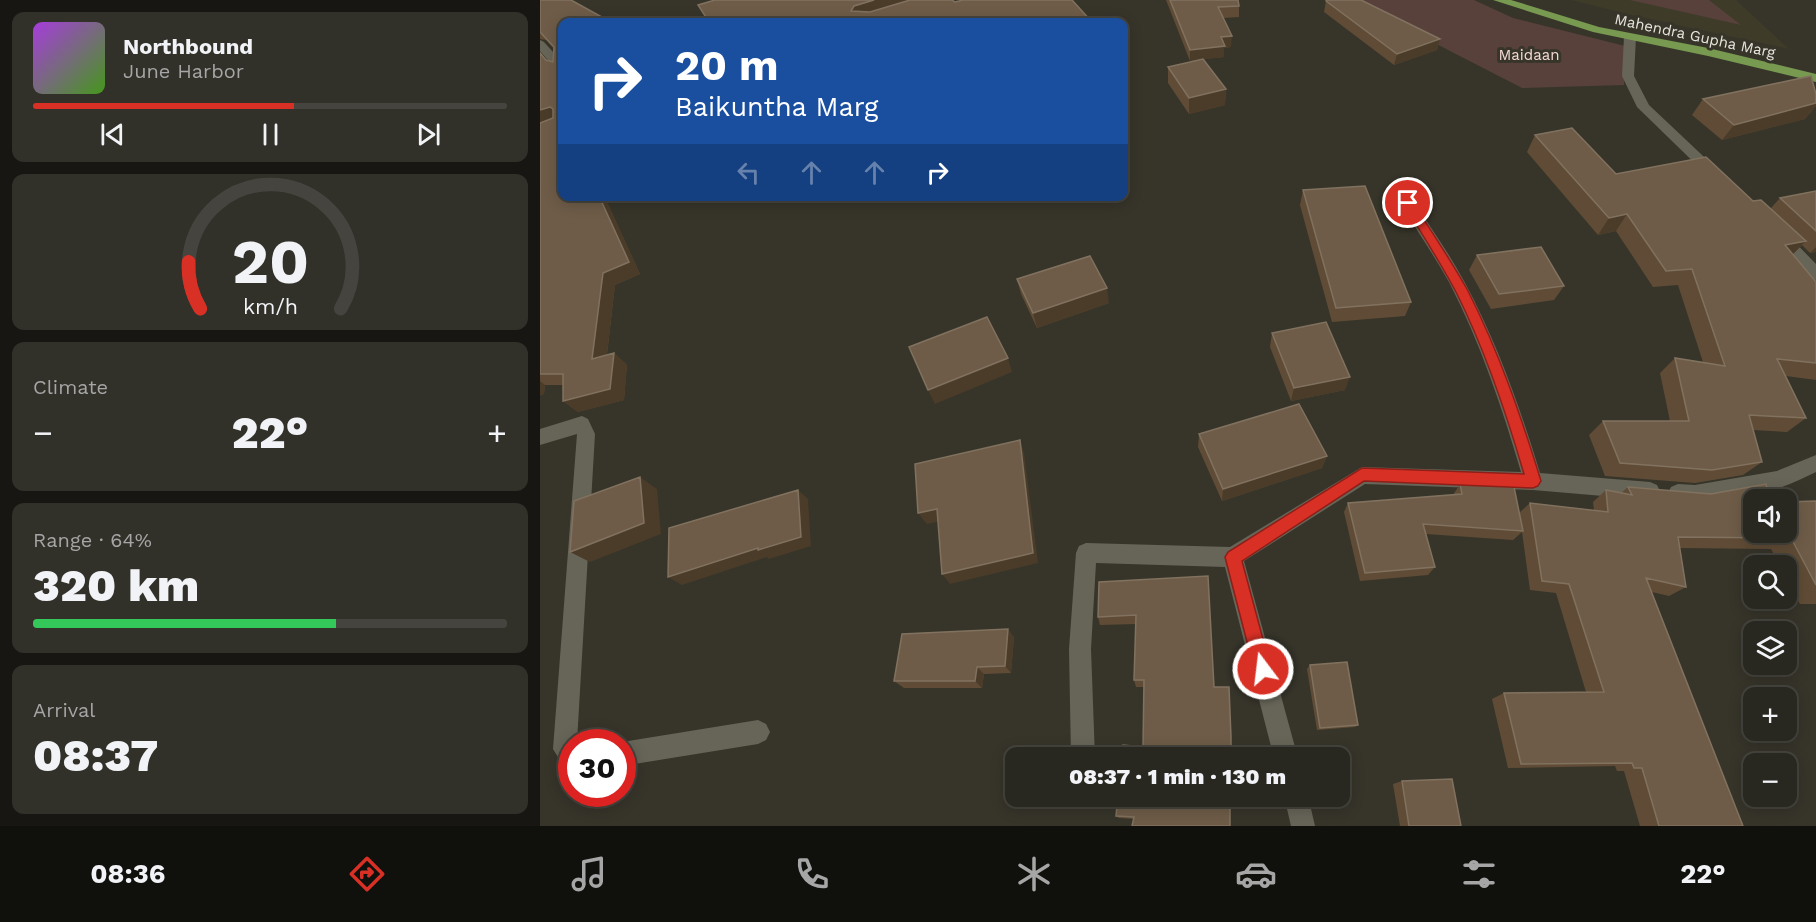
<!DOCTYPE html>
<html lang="en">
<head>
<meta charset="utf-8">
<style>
	:root { --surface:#292820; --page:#313029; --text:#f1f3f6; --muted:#a5a6a5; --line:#45443e; --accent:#d93025 }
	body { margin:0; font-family:"Work Sans",sans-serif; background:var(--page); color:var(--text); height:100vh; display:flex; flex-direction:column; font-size:22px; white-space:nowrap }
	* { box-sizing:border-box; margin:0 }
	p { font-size:20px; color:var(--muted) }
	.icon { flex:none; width:33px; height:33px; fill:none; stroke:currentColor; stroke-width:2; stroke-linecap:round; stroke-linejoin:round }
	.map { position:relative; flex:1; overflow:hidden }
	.sheet { display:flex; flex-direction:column; gap:12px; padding:12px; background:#171612; width:540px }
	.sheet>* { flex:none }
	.guide { position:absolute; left:18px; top:18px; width:570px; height:183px; border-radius:12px; box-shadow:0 3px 15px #0003,0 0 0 2px var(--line); background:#1a4fa0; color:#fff; overflow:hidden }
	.buttons { position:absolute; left:1203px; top:489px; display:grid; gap:12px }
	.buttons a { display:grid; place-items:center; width:54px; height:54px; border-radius:12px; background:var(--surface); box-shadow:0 3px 15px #0003,0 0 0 2px var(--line); font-size:30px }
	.speed { position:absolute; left:18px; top:729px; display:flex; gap:12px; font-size:30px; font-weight:700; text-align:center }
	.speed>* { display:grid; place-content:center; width:78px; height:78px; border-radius:50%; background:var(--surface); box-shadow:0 3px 15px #0003,0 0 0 2px var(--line); line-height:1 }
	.speed .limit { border:9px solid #d22; background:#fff; color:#111 }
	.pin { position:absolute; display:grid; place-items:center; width:51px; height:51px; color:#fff; margin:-26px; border:3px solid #fff; border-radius:50%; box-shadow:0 2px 6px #0007 }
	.me { position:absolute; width:66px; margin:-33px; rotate:345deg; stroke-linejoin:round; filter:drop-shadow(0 0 4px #0008) }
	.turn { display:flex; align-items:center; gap:21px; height:126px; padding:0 18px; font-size:27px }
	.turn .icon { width:78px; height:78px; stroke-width:2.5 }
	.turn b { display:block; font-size:42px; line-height:51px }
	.lanes { display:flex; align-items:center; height:57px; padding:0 18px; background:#0003; justify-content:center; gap:30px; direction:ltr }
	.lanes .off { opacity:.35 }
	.big { font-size:45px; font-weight:800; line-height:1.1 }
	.sheet .widget { flex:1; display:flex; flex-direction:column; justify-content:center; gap:9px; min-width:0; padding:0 21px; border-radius:12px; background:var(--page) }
	.sheet .dial { align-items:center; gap:0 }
	.dial svg { height:156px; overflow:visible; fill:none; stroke:var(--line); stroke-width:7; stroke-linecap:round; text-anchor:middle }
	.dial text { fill:var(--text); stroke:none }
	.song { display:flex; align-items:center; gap:18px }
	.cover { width:72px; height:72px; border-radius:9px; background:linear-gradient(135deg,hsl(280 70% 55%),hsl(100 70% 35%)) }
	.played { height:6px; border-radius:3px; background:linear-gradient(90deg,var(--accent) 55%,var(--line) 55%) }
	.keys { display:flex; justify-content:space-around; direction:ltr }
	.heat { display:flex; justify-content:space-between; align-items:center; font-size:33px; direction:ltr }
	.charge { height:9px; border-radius:4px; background:linear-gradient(90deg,#34c759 64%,var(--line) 0) }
	.trip { position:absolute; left:465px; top:747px; width:345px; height:60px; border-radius:12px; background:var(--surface); box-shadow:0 3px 15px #0003,0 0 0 2px var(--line); font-weight:800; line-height:60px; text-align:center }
	.tab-bar { display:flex; height:96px; justify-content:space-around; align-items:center; background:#10100d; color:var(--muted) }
	.tab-bar .icon { width:42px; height:42px }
	.tab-bar .selected { color:var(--accent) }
	.tab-bar b { font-size:27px; color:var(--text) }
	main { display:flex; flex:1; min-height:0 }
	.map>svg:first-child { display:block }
	.built { fill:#3e3b29 }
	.green { fill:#58403b }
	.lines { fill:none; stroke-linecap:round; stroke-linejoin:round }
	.minor { fill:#676558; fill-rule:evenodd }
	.major { fill:#779950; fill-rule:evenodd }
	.wall { fill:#604c36 }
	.shaded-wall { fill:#4a3c29 }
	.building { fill:#6e5c48; stroke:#81725f; stroke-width:1.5 }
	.route { fill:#d93025; stroke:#8d1f18; stroke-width:1.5 }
	.labels { text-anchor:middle; stroke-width:6; stroke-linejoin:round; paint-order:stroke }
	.far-street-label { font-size:15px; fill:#e6e5dd; stroke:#37352a }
	.far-park-label { font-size:15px; fill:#f6dbd5; stroke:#37352a }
</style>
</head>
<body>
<main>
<section class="sheet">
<div class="widget">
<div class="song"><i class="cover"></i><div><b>Northbound</b><p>June Harbor</p></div></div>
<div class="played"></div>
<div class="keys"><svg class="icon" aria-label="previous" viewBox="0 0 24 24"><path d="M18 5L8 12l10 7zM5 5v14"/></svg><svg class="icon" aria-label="pause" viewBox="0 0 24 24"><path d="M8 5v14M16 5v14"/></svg><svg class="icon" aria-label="next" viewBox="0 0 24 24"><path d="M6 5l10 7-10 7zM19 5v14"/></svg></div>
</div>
<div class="widget dial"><svg viewBox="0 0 100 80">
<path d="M14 69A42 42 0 1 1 86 69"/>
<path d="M14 69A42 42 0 0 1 8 45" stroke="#d93025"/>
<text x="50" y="56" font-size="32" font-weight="700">20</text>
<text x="50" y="72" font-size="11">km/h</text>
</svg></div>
<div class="widget"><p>Climate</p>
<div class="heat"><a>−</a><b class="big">22°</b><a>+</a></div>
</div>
<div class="widget"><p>Range · 64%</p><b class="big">320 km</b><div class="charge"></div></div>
<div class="widget"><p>Arrival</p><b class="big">08:37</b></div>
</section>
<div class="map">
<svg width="1276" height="826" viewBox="0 0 1276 826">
	<rect width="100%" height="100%" fill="#37352a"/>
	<!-- built -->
	<path class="built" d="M1031,0H1196L1249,49L1087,14Z"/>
	<!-- green -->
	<path class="green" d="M811,0H934L973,18L1085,46L1084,85L982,88Z
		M1090,0H1169L1201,25Z"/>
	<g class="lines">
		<!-- minor -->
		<path class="minor" d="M1090,34L1096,37L1094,76L1109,105L1179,171L1181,174L1179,177H1169L1097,107L1082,76L1084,37Z
			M0,40L4,42L22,62V73L18,72L0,51Z
			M868,198L873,200C890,227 909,253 924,281C957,342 980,407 1000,473L1110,482L1117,485L1120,491L1117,497L1110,500L993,490L825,484L704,561L758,758H734L685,567L556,563L551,649L555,758H531L529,649L536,553L539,546L546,543L690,547L822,467L981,472C962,407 940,342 909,282C894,255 876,230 861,203Z
			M1238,229L1243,230L1276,264V280L1270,278L1233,238L1231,234Z
			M42,416L48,419L55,434L37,742H32V771L24,767L13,749L37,434L0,445V429Z
			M1276,455V472C1265,477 1253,483 1242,487C1219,494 1152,507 1131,499L1128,493L1131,487L1138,484L1155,485L1237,471Z
			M218,720L226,724L230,732L226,740L218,744L82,766V742Z
			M744,796H768L775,826H751Z"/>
		<!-- major -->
		<path class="major" d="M953,0H971L1059,27L1168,48L1276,74V82L1168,56L1053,32Z"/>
	</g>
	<!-- wall -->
	<path class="wall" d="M0,0L67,202L100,274L75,285L67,355L74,353L87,365L84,400L38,412L23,401V385H5L4,394L0,395V53L6,60L13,62L14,49L6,40L0,39Z
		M626,0H698L699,6V17L683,18L691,47L684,48V57L663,59L686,89L685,105L649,114L628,83V67L660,60L650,61Z
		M786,1L900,39L897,50L854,65L784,12Z
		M1276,94V106L1265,119L1182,140L1152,115L1163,99Z
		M995,135L1076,174L1213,201L1231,208L1240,198L1276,191V252L1270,253L1262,245L1253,254L1276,282V380L1246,376L1266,418L1247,432L1213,430L1222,462L1203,475L1155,483L1065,476L1049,435L1063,421H1130L1120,373L1135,358L1163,362L1138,285L1113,287L1076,231L1058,235L987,152Z
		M763,190L871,302L865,316L792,322L760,205Z
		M937,255L1024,286L1014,300L951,309L929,270Z
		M477,279L569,303L497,328L481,294Z
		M732,333L805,390L751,401L730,347Z
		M659,434L787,456L782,468L682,501L658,447Z
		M920,484L979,513L990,503L1054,510L1053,502L1066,490L1081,493L1088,487L1214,532L1276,501V604H1260L1246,578V566H1240L1231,549L1140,548L1146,587L1129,596L1112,592L1203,826H1100L1084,771H1077L1075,766L968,768L952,699L964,693L1046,692L1016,593L990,590L982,532L973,540L886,534L895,567L888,575L820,581L804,512L808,503L913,495Z
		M668,576L603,747L604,687H596L594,680L596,624L560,625L558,617Z
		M474,637L471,673L444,674L442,688H364L354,681Z
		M770,665L818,725L815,727L777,730L767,669Z
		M862,781L921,826H860L853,784Z
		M690,796L593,819L579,818L576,816Z"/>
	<!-- shaded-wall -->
	<path class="shaded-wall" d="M334,0H380L318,18L311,11L314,6Z
		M692,36L691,47L684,48V57L650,61V50L681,37Z
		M900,39L897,50L854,65L857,54Z
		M686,89L685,105L649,114V98Z
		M1276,103V106L1265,119L1182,140L1194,125Z
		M10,107L21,120L0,127V110Z
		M59,196H79L67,202L100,274L75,285L65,370L52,359Z
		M1087,214L1076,231L1058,235L1069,218Z
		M1266,241L1250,257L1245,245Z
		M1276,247V252L1270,253Z
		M567,288L569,303L497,328L493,313Z
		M74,353L87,365L84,400L38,412L23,401Z
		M468,358L472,372L395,404L388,390Z
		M810,377L805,390L751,401L754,388Z
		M0,381L5,385L4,394L0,395Z
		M480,440L484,453L498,563L410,584L402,574Z
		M787,456L782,468L682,501L683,489Z
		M100,477L117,489L121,534L50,562L30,552Z
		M258,490L268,499L271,546L229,559L227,557L142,585L128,577Z
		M397,509L405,520L387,524L378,513Z
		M468,629L474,637L471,673L465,666Z
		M437,667L444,674L442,688L435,681Z"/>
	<!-- building -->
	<path class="building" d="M0,0H31L62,17L66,22H22V196H59L89,262L63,273L52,359L74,353L70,389L23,401V374H0V123L13,118V109L10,107L0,110V53L6,60L13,62L14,47L0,32Z
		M175,0H334L314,6L311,11L330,12L370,0H412L415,2L423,0H532L552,22H169L158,5Z
		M630,0H698L699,6L678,7L692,36L681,37L685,46L650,50Z
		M787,0H821L900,39L857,54L786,1Z
		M663,59L686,89L649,98L628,67Z
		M1271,76L1276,94V103L1194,125L1163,99Z
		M1032,128L1076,174L1166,157L1213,201L1221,200L1266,241L1245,245L1276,282V363L1237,359L1266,418L1209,415L1222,462L1172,470L1080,463L1063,421H1149L1135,358L1185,366L1152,269L1126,271L1087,214L1069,218L995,135Z
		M825,186L871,302L796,308L763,190Z
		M1276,191V231L1240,198Z
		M1001,247L1024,286L959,294L937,255Z
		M550,256L567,288L493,313L477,279Z
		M447,317L468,358L388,390L369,347Z
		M786,322L810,377L754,388L732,333Z
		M759,404L787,456L683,489L659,434Z
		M480,440L493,553L402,574L397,509L378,513L375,464Z
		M100,477L104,523L30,552L34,501Z
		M920,484L974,487L983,531L883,524L895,567L825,573L808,503L922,494Z
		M1226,484L1230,500H1214V532H1246V502L1276,501V585L1251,538L1138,537L1146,587L1106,578L1203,826H1119L1102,768H1094L1092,763L981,764L964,693L1064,692L1029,584L1002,581L990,503L1068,512L1066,490L1092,495L1088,487L1171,494Z
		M258,490L261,537L218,550V548L128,577L129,528Z
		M668,576L674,687H689L691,737V758H582L583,745L603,747L604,680H594L596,615L558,617L559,582Z
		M468,629L465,666L437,667L435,681H354L362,634Z
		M807,662L818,725L780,728L770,665Z
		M912,779L921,826H869L862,781Z
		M578,796H690V826H592L594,817L576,816Z"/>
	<!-- route -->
	<path class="route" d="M868,200L872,201C891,231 911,260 928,291C959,352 981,416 1001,481L998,486L993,488L824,481L702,561L731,669L729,675L723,677L717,675L714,669L685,557L688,552L822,468L984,474C966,412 946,352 917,294C901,263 881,233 863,203Z"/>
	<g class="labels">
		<!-- far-street labels -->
		<g class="far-street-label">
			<text transform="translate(1155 36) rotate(12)" y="5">Mahendra Gupha Marg</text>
		</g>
		<!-- far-park labels -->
		<g class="far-park-label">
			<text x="989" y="60">Maidaan</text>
		</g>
	</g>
</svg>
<div class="buttons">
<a><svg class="icon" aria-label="sound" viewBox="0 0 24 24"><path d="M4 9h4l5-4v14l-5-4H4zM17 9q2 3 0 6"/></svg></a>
<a><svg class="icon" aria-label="search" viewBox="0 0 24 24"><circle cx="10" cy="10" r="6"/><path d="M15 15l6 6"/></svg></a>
<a><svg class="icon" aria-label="layers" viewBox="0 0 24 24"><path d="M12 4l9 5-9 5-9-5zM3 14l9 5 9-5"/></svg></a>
<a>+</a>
<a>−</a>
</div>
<div class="speed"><div class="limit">30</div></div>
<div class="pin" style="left:868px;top:203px;background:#d93025"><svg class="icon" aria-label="arrive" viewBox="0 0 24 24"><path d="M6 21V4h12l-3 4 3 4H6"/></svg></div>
<svg class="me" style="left:723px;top:669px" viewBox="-20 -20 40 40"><circle r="17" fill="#d93025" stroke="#fff" stroke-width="3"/><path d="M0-11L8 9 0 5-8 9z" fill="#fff"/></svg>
<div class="trip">08:37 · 1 min · 130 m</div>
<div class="guide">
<div class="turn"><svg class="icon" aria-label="right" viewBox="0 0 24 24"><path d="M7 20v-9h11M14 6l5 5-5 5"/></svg><div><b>20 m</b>Baikuntha Marg</div></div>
<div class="lanes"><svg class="icon off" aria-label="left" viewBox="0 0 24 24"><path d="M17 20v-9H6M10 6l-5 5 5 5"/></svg><svg class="icon off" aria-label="ahead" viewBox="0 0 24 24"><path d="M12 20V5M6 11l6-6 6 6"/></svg><svg class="icon off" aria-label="ahead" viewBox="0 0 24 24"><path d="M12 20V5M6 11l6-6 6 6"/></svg><svg class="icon" aria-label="right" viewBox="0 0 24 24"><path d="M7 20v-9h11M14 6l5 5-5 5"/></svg></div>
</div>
</div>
</main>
<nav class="tab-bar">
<b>08:36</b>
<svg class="icon selected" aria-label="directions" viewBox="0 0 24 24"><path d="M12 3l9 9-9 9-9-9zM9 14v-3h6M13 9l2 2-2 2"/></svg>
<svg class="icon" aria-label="music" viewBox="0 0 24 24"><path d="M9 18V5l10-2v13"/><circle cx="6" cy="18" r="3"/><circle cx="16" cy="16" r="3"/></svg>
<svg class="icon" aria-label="phone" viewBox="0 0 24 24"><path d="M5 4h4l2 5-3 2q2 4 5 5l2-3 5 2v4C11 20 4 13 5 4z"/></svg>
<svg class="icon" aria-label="climate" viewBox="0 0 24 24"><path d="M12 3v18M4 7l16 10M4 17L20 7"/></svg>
<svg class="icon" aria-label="car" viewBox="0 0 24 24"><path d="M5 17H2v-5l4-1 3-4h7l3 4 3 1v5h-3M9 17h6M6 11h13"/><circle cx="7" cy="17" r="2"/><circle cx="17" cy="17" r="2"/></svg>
<svg class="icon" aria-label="filters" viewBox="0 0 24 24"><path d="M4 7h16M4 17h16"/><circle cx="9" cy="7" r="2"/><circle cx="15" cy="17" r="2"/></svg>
<b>22°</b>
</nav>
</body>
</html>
